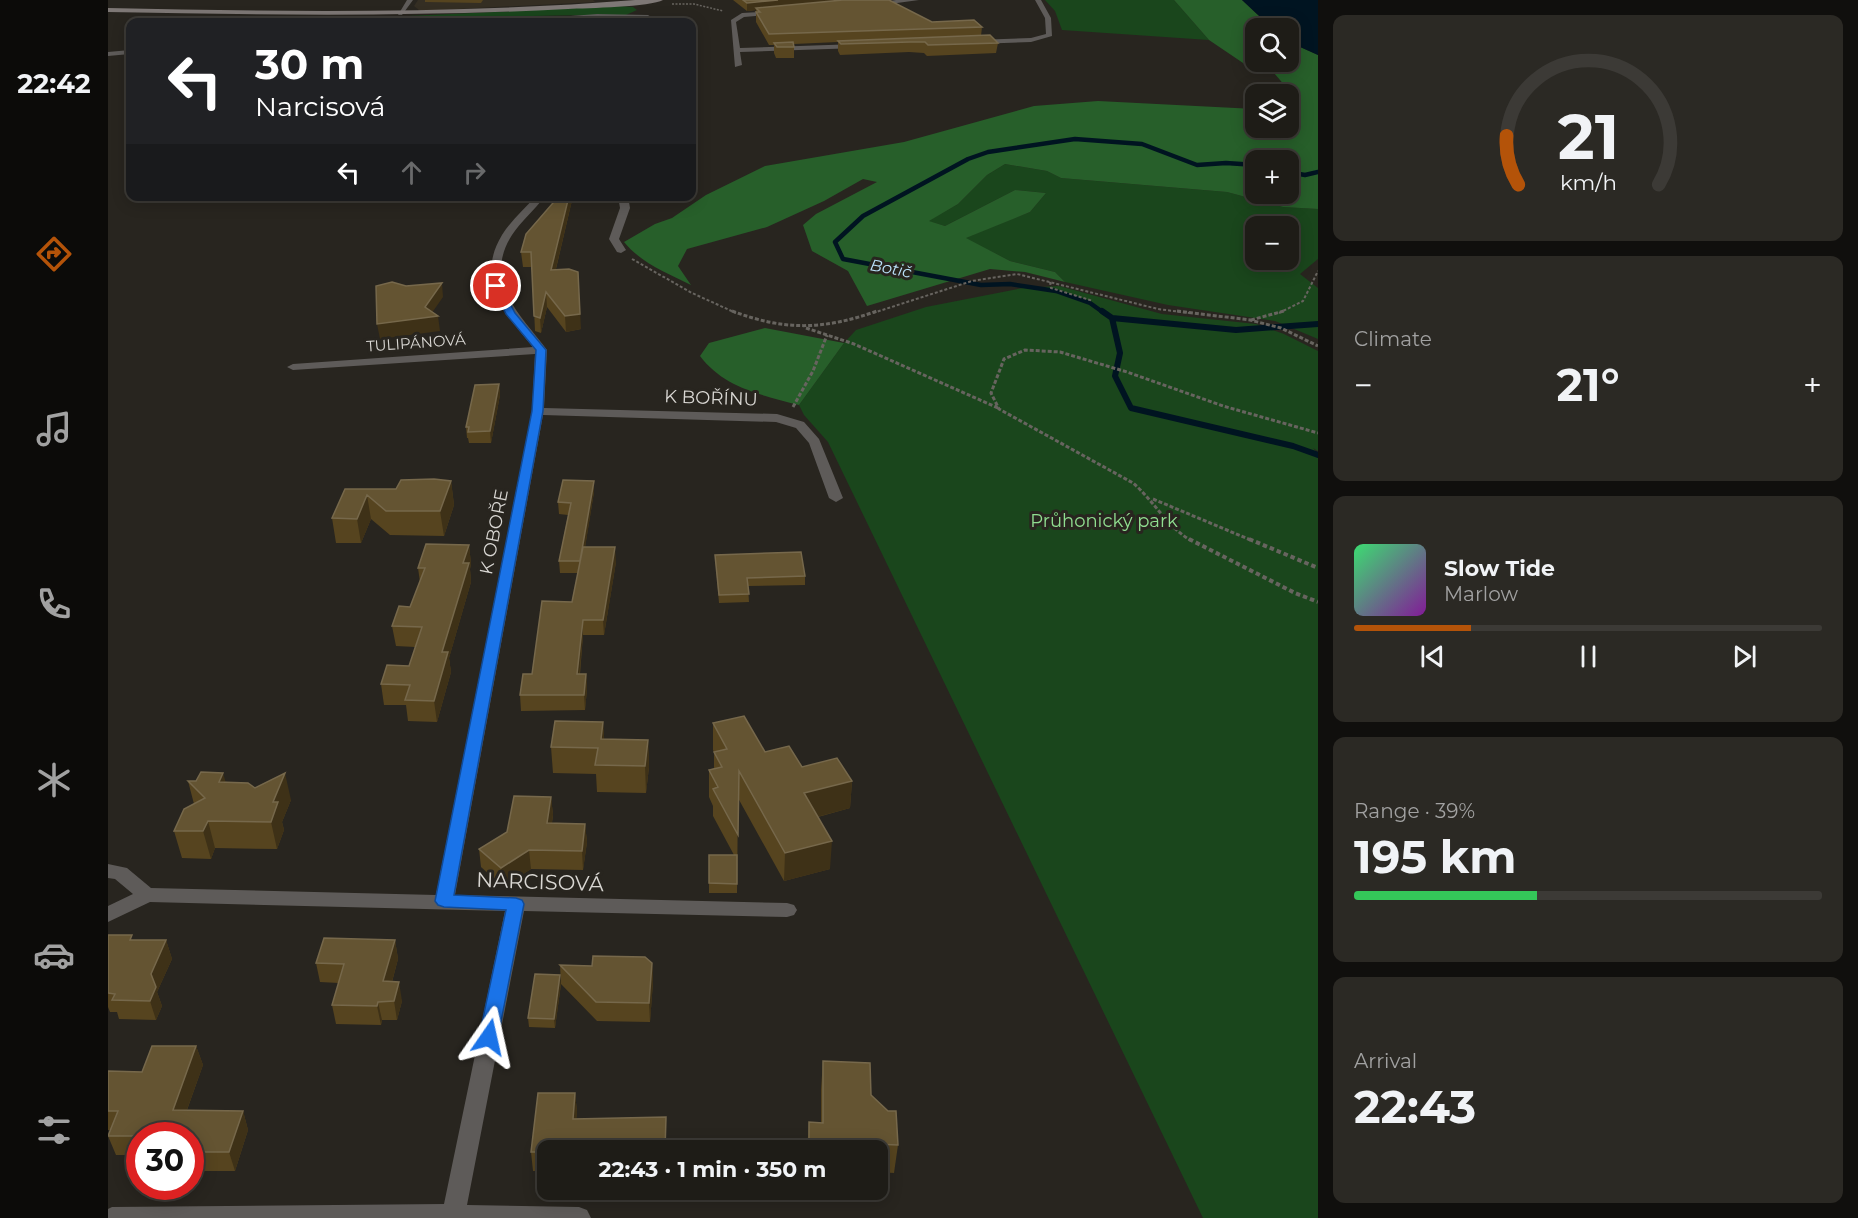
<!DOCTYPE html>
<html lang="en">
<head>
<meta charset="utf-8">
<style>
	:root { --surface:#1e1c17; --page:#2b2924; --text:#f1f3f6; --muted:#a1a1a1; --line:#3c3a36; --accent:#b45309 }
	body { margin:0; font-family:Montserrat,sans-serif; background:var(--page); color:var(--text); height:100vh; display:flex; flex-direction:column; font-size:22px; white-space:nowrap }
	* { box-sizing:border-box; margin:0 }
	p { font-size:20px; color:var(--muted) }
	.icon { flex:none; width:33px; height:33px; fill:none; stroke:currentColor; stroke-width:2; stroke-linecap:round; stroke-linejoin:round }
	.map { position:relative; flex:1; overflow:hidden }
	.side { display:flex; flex-direction:column; gap:15px; padding:15px; background:#100f0d; width:540px }
	.side>* { flex:none }
	.guide { position:absolute; left:18px; top:18px; width:570px; height:183px; border-radius:12px; box-shadow:0 3px 15px #0003,0 0 0 2px var(--line); background:#202124; color:#fff; overflow:hidden }
	.tools { position:absolute; left:1137px; top:18px; display:grid; gap:12px }
	.tools a { display:grid; place-items:center; width:54px; height:54px; border-radius:12px; background:var(--surface); box-shadow:0 3px 15px #0003,0 0 0 2px var(--line); font-size:30px }
	.speed { position:absolute; left:18px; top:1122px; display:flex; gap:12px; font-size:30px; font-weight:700; text-align:center }
	.speed>* { display:grid; place-content:center; width:78px; height:78px; border-radius:50%; background:var(--surface); box-shadow:0 3px 15px #0003,0 0 0 2px var(--line); line-height:1 }
	.speed .limit { border:9px solid #d22; background:#fff; color:#111 }
	.pin { position:absolute; display:grid; place-items:center; width:51px; height:51px; color:#fff; margin:-26px; border:3px solid #fff; border-radius:50%; box-shadow:0 2px 6px #0007 }
	.me { position:absolute; width:66px; margin:-33px; rotate:11deg; stroke-linejoin:round; filter:drop-shadow(0 0 4px #0008) }
	.turn { display:flex; align-items:center; gap:21px; height:126px; padding:0 30px; font-size:27px }
	.turn .icon { width:78px; height:78px; stroke-width:2.5 }
	.turn b { display:block; font-size:42px; line-height:51px }
	.lanes { display:flex; align-items:center; height:57px; padding:0 30px; background:#0003; justify-content:center; gap:30px; direction:ltr }
	.lanes .off { opacity:.35 }
	.big { font-size:45px; font-weight:700; line-height:1.1 }
	.side .widget { flex:1; display:flex; flex-direction:column; justify-content:center; gap:9px; min-width:0; padding:0 21px; border-radius:12px; background:var(--page) }
	.side .dial { align-items:center; gap:0 }
	.dial svg { height:156px; overflow:visible; fill:none; stroke:var(--line); stroke-width:7; stroke-linecap:round; text-anchor:middle }
	.dial text { fill:var(--text); stroke:none }
	.song { display:flex; align-items:center; gap:18px }
	.cover { width:72px; height:72px; border-radius:9px; background:linear-gradient(135deg,hsl(140 70% 55%),hsl(290 70% 35%)) }
	.played { height:6px; border-radius:3px; background:linear-gradient(90deg,var(--accent) 25%,var(--line) 25%) }
	.keys { display:flex; justify-content:space-around; direction:ltr }
	.heat { display:flex; justify-content:space-between; align-items:center; font-size:33px; direction:ltr }
	.charge { height:9px; border-radius:4px; background:linear-gradient(90deg,#34c759 39%,var(--line) 0) }
	.trip { position:absolute; left:429px; top:1140px; width:351px; height:60px; border-radius:12px; background:var(--surface); box-shadow:0 3px 15px #0003,0 0 0 2px var(--line); font-weight:700; line-height:60px; text-align:center }
	main { display:flex; flex:1; min-height:0 }
	.menu { display:flex; flex-direction:column; width:108px; justify-content:space-around; align-items:center; background:#0c0b09; color:var(--muted) }
	.menu .icon { width:42px; height:42px }
	.menu .selected { color:var(--accent) }
	.menu b { font-size:27px; color:var(--text) }
	.map>svg:first-child { display:block }
	.built { fill:#342e23 }
	.green { fill:#1a461c; fill-rule:evenodd }
	.forest { fill:#275f2a; fill-rule:evenodd }
	.water { fill:#001421 }
	.lines { fill:none; stroke-linecap:round; stroke-linejoin:round }
	.stream-far1 { stroke:#001421; stroke-width:4.5 }
	.stream { stroke:#001421; stroke-width:6 }
	.path-far3 { stroke:#67645f; stroke-width:1.5; stroke-dasharray:2 1.5; stroke-linecap:butt }
	.path-far2 { stroke:#67645f; stroke-width:2; stroke-dasharray:3 2; stroke-linecap:butt }
	.path-far1 { stroke:#67645f; stroke-width:3; stroke-dasharray:4 2; stroke-linecap:butt }
	.path { stroke:#67645f; stroke-width:4; stroke-dasharray:4.5 3; stroke-linecap:butt }
	.street { fill:#5e5b59; fill-rule:evenodd }
	.secondary { fill:#7e7876; fill-rule:evenodd }
	.wall { fill:#56441f }
	.shaded-wall { fill:#3e3117 }
	.building { fill:#645432; stroke:#76684b; stroke-width:1.5 }
	.route { fill:#1a73e8; stroke:#114b97; stroke-width:1.5 }
	.labels { text-anchor:middle; stroke-width:6; stroke-linejoin:round; paint-order:stroke }
	.far-street-label { font-size:15px; fill:#d9d7d3; stroke:#28251f }
	.far-water-label { font-size:16px; font-style:italic; fill:#bce4fc; stroke:#28251f }
	.street-label { font-size:18px; fill:#d9d7d3; stroke:#28251f }
	.park-label { font-size:18px; fill:#90de90; stroke:#28251f }
	.near-street-label { font-size:21px; fill:#d9d7d3; stroke:#28251f }
</style>
</head>
<body>
<main>
<nav class="menu">
<b>22:42</b>
<svg class="icon selected" aria-label="directions" viewBox="0 0 24 24"><path d="M12 3l9 9-9 9-9-9zM9 14v-3h6M13 9l2 2-2 2"/></svg>
<svg class="icon" aria-label="music" viewBox="0 0 24 24"><path d="M9 18V5l10-2v13"/><circle cx="6" cy="18" r="3"/><circle cx="16" cy="16" r="3"/></svg>
<svg class="icon" aria-label="phone" viewBox="0 0 24 24"><path d="M5 4h4l2 5-3 2q2 4 5 5l2-3 5 2v4C11 20 4 13 5 4z"/></svg>
<svg class="icon" aria-label="climate" viewBox="0 0 24 24"><path d="M12 3v18M4 7l16 10M4 17L20 7"/></svg>
<svg class="icon" aria-label="car" viewBox="0 0 24 24"><path d="M5 17H2v-5l4-1 3-4h7l3 4 3 1v5h-3M9 17h6M6 11h13"/><circle cx="7" cy="17" r="2"/><circle cx="17" cy="17" r="2"/></svg>
<svg class="icon" aria-label="filters" viewBox="0 0 24 24"><path d="M4 7h16M4 17h16"/><circle cx="9" cy="7" r="2"/><circle cx="15" cy="17" r="2"/></svg>
</nav>
<div class="map">
<svg width="1210" height="1218" viewBox="0 0 1210 1218">
	<rect width="100%" height="100%" fill="#28251f"/>
	<!-- built -->
	<path class="built" d="M310,0H485L487,2L312,11L306,6Z"/>
	<!-- green -->
	<path class="green" d="M937,0H1066L1101,40L954,30L947,11Z
		M511,6L525,7L529,10L518,15C431,14 345,20 257,18Z
		M897,164L939,171L953,178L1119,192L1175,207L1210,209V259L1192,274L1210,288V339L1167,321L1060,305L957,282L947,272L902,261L857,238L922,212L938,193L907,190L837,226L820,221L850,204L879,175ZM1148,226H1180V260H1148Z
		M951,286L1054,314L1148,324L1176,334L1210,351V451L1205,448L1210,454V1218H1095L720,442L696,415L691,405L736,343L748,330L818,307L915,288Z"/>
	<!-- forest -->
	<path class="forest" d="M1066,0H1134L1164,28H1148V62H1180L1181,42L1210,55V209L1175,207L1119,192L953,178L939,171L897,164L879,175L850,204L821,221L837,226L907,190L938,193L922,212L858,238L902,261L947,272L957,282L917,272L882,269L759,306L740,271L704,251L695,225L708,214L769,182L755,179L716,201L659,227L579,249L570,266L583,285C559,273 533,263 516,242L547,224L564,218L598,195L657,166L796,142L926,106L990,101L1147,109L1148,128H1180L1181,110H1191L1190,101L1166,73L1159,72L1151,65H1138L1101,40ZM1148,160H1180V194H1148Z
		M657,328L736,343L691,405C654,395 616,388 592,356L601,343Z"/>
	<!-- water -->
	<path class="water" d="M1134,0H1210V55L1181,42L1180,28H1164Z"/>
	<g class="lines">
		<!-- stream-far1 -->
		<path class="stream-far1" d="M1180,172L1197,175L1210,172
			M996,313L982,303L948,291L902,284L873,285L735,259L727,242L755,216L860,159L880,152L967,139L1034,144L1089,165L1118,163L1148,165"/>
		<!-- stream -->
		<path class="stream" d="M994,311L1004,318L1012,353L1007,376L1023,408L1185,446L1210,455
			M1004,318L1128,330L1210,324"/>
		<!-- path-far3 -->
		<path class="path-far3" d="M564,4H586L615,11"/>
		<!-- path-far2 -->
		<path class="path-far2" d="M524,259L584,293L628,313
			M942,282L943,288L985,301
			M765,313L864,281L909,274L1050,309L1081,313
			M1171,313L1195,301L1210,271"/>
		<!-- path-far1 -->
		<path class="path-far1" d="M624,311C677,331 716,330 769,311
			M1069,311L1142,320L1173,328L1210,346
			M1143,320L1176,311
			M698,328L746,344L890,408
			M685,407L705,371L719,335
			M1045,499L1145,541
			M1084,541C1060,528 1046,501 1025,483L891,409L883,393L896,359L917,350L952,352L1019,372L1115,406L1210,433"/>
		<!-- path -->
		<path class="path" d="M1081,539L1187,593L1210,602
			M1141,539L1210,568"/>
		<!-- street -->
		<path class="street" d="M299,0H305L294,15H290Z
			M788,0H811L767,6L764,4Z
			M927,0H933L943,18L944,36L923,42L867,44L863,42L867,40L923,38L938,34L937,18Z
			M666,11L668,14L636,17L628,22L632,48L750,44L754,46L750,48L632,52L634,65L627,67L623,20L634,13Z
			M489,14L540,15L543,17L540,19L489,18L384,22Z
			M22,50V54L0,56V52Z
			M428,196H437C427,210 413,221 404,235C374,282 413,315 439,350L436,408L669,414L696,422L711,439L735,498L728,502L721,498L701,443L688,428L668,422L435,415L347,895L679,903L686,905L689,910L686,915L679,917L416,911L359,1205L471,1207L479,1210L483,1218H0V1209L4,1207L336,1204L397,911L42,902L0,922V906L25,894L7,879L0,878V864L19,868L43,888L328,895L424,411L427,354L185,370L179,367L185,364L425,347C397,314 367,279 394,235C403,221 416,209 428,196Z
			M510,196H520L522,208L511,239L518,250L513,253L509,252L501,239L512,208Z"/>
		<!-- secondary -->
		<path class="secondary" d="M527,0H555C543,7 479,8 460,9C307,17 154,15 0,12V8C176,12 352,14 527,0Z"/>
	</g>
	<!-- wall -->
	<path class="wall" d="M317,0H375L373,3L317,2Z
		M625,0H781L824,22L874,27L873,36L890,43L888,53L819,56L816,53L801,52L732,55L730,51V42L686,44V58H668L666,53V45H661L648,22V10L639,11Z
		M465,196L448,269L473,329L458,332L439,307L433,333L427,331L424,267H415L413,252Z
		M391,384L392,395L383,443H361L360,438H359L358,427Z
		M343,481L346,505L336,536L282,535L263,519L253,543H228L224,518L237,489H288Z
		M486,492L477,547L508,562L496,635H475L472,674H478L479,689L477,710L413,711L412,695L464,602L470,573H452L451,561L460,515L451,514L450,502Z
		M361,545L363,564L362,569L363,582L341,658L343,672L329,722L300,721L298,705H276L273,684L301,666L307,647L288,646L284,626L302,607L312,582L310,568Z
		M607,555L697,576V585L640,586L641,602L611,603Z
		M495,722L496,739L540,740L541,767L538,793L489,792L488,774L445,773L443,747Z
		M605,723L657,752L694,767L744,781L742,808L710,817L722,869L676,881L630,798L629,893H601V855H626L605,816V806L601,797V770L606,768V752L605,750Z
		M80,781L118,782L147,788L183,800L174,822L176,830L169,849L107,848L103,859L74,858L66,831L86,804Z
		M443,797L445,815L444,823L477,824L479,842L475,870L423,869L395,887L373,867L371,849L399,832Z
		M0,935L25,940H58L64,959L49,992L54,1006L48,1020L11,1019L9,1012H2L0,1007Z
		M287,940L290,959L284,982L294,1001L289,1020H274L273,1025L228,1024L224,1005L231,983L212,982L208,963Z
		M544,963L545,982L542,1022L489,1021L453,984L452,965L484,966Z
		M453,984L447,1028L421,1027L420,1018Z
		M88,1046L95,1065L79,1110L135,1111L140,1130L127,1171H82V1136H32L31,1170L25,1155H8L0,1136L2,1130H0V1071L34,1072Z
		M715,1061L763,1095L790,1145L786,1173L770,1172V1150H699L701,1122L713,1123V1089Z
		M467,1093L469,1112L468,1119L558,1117V1136L440,1150V1171H425L423,1152Z"/>
	<!-- shaded-wall -->
	<path class="shaded-wall" d="M670,0H754L648,8V10L639,11V3Z
		M461,196H465L444,285L443,270Z
		M470,272L473,329L458,332L457,316Z
		M334,283L335,297L321,317L330,316L332,331L272,339L269,324L317,307Z
		M438,292L439,307L433,333L432,318Z
		M391,384L392,395L383,443L382,431Z
		M343,481L346,505L336,536L332,511Z
		M486,481V492L473,573L472,561Z
		M259,495L263,519L253,543L249,519Z
		M361,545L363,564L362,569L363,582L341,658L343,672L329,722L326,701L334,652L355,563Z
		M507,547L508,562L496,635L495,620Z
		M475,620V635L470,689L469,674Z
		M478,674L479,689L477,710L476,695Z
		M495,722L497,749L494,766L493,739Z
		M540,740L541,767L538,793L537,766Z
		M115,773L123,800L111,782Z
		M177,773L183,800L174,822L176,830L169,849L163,822L165,802Z
		M744,781L742,808L694,821L696,793Z
		M443,797L445,815L441,841L439,823Z
		M100,821L107,848L103,859L95,831Z
		M477,824L479,842L475,870L474,851Z
		M724,841L722,869L676,881L677,853Z
		M421,850L423,869L395,887L393,868Z
		M58,940L64,959L49,992L54,1006L48,1020L42,1001L43,974Z
		M287,940L290,959L279,1000L275,981Z
		M544,963L545,982L542,1022L541,1003Z
		M452,975L453,984L447,1028L446,1019Z
		M291,982L294,1001L289,1020L286,1001Z
		M270,1002L274,1020L273,1025L269,1006Z
		M88,1046L95,1065L72,1129L65,1110Z
		M467,1093L469,1112L467,1138L465,1119Z
		M135,1111L140,1130L127,1171L121,1152Z
		M558,1117V1150H557Z"/>
	<!-- building -->
	<path class="building" d="M635,0H670L639,3Z
		M735,0H781L824,22L866,20L874,27L661,34L648,12H652L648,8Z
		M882,35L890,43L820,45L817,42H802L733,44L730,41Z
		M685,42L686,47H669L666,43Z
		M451,196H461L443,270L461,269L470,272L472,314L457,316L438,292L432,318L426,316L423,252H413L418,234Z
		M284,282L298,286L334,283L317,307L330,316L269,324L268,286Z
		M391,384L382,431L360,432L361,427H358L367,385Z
		M326,479L343,481L332,511H278L259,495L249,519L224,518L237,489H288L293,480Z
		M455,480L486,481L472,561H451L463,503L450,502Z
		M318,544L361,545L355,563H361L334,652H340L326,701L297,700L302,685L273,684L279,665L301,666L314,627L284,626L291,606L302,607L317,568H310Z
		M475,547H507L495,620H475L469,674H478L476,695H412L415,674H424L434,601L464,602Z
		M693,552L697,576L639,578L641,594L611,595L607,555Z
		M636,716L657,752L681,746L694,767L729,758L744,781L696,793L724,841L677,853L631,771L630,835L605,789L610,787L601,770L614,767L606,752L619,749L605,723Z
		M447,721L495,722L493,739L540,740L537,766L487,765L490,748L443,747Z
		M93,772L115,773L111,782L140,783L147,788L177,773L165,802H170L163,822L100,821L95,831H66L76,809L97,798L80,781H88Z
		M406,796L443,797L439,823L477,824L474,851L421,850L393,868L371,849L399,832Z
		M601,855H629V884L601,883Z
		M0,935H24L22,940H58L43,974L48,987L42,1001L4,1000L7,994L0,993Z
		M216,938L287,940L275,981L291,982L286,1001L270,1002L269,1006L224,1005L236,964L208,963Z
		M485,956L537,957L544,963L541,1003L488,1002L452,965L484,966Z
		M427,974L452,975L446,1019L420,1018Z
		M44,1046H88L65,1110L135,1111L121,1152H82V1136H32V1151H23L28,1136H0L10,1111H0V1071L34,1072Z
		M715,1061L762,1063L763,1095L780,1111H788L790,1145L741,1143V1150H701V1122L715,1123Z
		M430,1093H467L465,1119L558,1117L557,1150H440V1152H423Z"/>
	<!-- route -->
	<path class="route" d="M388,283L393,286L407,313L438,350L435,411L346,895L408,898L414,900L416,904L390,1037L388,1043L381,1045L374,1043L371,1037L398,910L336,907L330,905L327,901L424,411L428,350L398,314L384,286Z"/>
	<g class="labels">
		<!-- far-street labels -->
		<g class="far-street-label">
			<text transform="translate(308 343) rotate(-4)" y="5">TULIPÁNOVÁ</text>
		</g>
		<!-- far-water labels -->
		<g class="far-water-label">
			<text transform="translate(783 268) rotate(11)" y="6">Botič</text>
		</g>
		<!-- street labels -->
		<g class="street-label">
			<text transform="translate(603 398) rotate(2)" y="6">K BOŘÍNU</text>
			<text transform="translate(386 532) rotate(-79)" y="6">K OBOŘE</text>
		</g>
		<!-- park labels -->
		<g class="park-label">
			<text x="996" y="527">Průhonický park</text>
		</g>
		<!-- near-street labels -->
		<g class="near-street-label">
			<text transform="translate(432 882) rotate(2)" y="7">NARCISOVÁ</text>
		</g>
	</g>
</svg>
<div class="tools">
<a><svg class="icon" aria-label="search" viewBox="0 0 24 24"><circle cx="10" cy="10" r="6"/><path d="M15 15l6 6"/></svg></a>
<a><svg class="icon" aria-label="layers" viewBox="0 0 24 24"><path d="M12 4l9 5-9 5-9-5zM3 14l9 5 9-5"/></svg></a>
<a>+</a>
<a>−</a>
</div>
<div class="speed"><div class="limit">30</div></div>
<div class="pin" style="left:388px;top:286px;background:#d93025"><svg class="icon" aria-label="arrive" viewBox="0 0 24 24"><path d="M6 21V4h12l-3 4 3 4H6"/></svg></div>
<svg class="me" style="left:381px;top:1037px" viewBox="-20 -20 40 40"><path d="M0-17L14 15 0 8-14 15z" fill="#1a73e8" stroke="#fff" stroke-width="4"/></svg>
<div class="trip">22:43 · 1 min · 350 m</div>
<div class="guide">
<div class="turn"><svg class="icon" aria-label="left" viewBox="0 0 24 24"><path d="M17 20v-9H6M10 6l-5 5 5 5"/></svg><div><b>30 m</b>Narcisová</div></div>
<div class="lanes"><svg class="icon" aria-label="left" viewBox="0 0 24 24"><path d="M17 20v-9H6M10 6l-5 5 5 5"/></svg><svg class="icon off" aria-label="ahead" viewBox="0 0 24 24"><path d="M12 20V5M6 11l6-6 6 6"/></svg><svg class="icon off" aria-label="right" viewBox="0 0 24 24"><path d="M7 20v-9h11M14 6l5 5-5 5"/></svg></div>
</div>
</div>
<section class="side">
<div class="widget dial"><svg viewBox="0 0 100 80">
<path d="M14 69A42 42 0 1 1 86 69"/>
<path d="M14 69A42 42 0 0 1 8 44" stroke="#b45309"/>
<text x="50" y="56" font-size="32" font-weight="700">21</text>
<text x="50" y="72" font-size="11">km/h</text>
</svg></div>
<div class="widget"><p>Climate</p>
<div class="heat"><a>−</a><b class="big">21°</b><a>+</a></div>
</div>
<div class="widget">
<div class="song"><i class="cover"></i><div><b>Slow Tide</b><p>Marlow</p></div></div>
<div class="played"></div>
<div class="keys"><svg class="icon" aria-label="previous" viewBox="0 0 24 24"><path d="M18 5L8 12l10 7zM5 5v14"/></svg><svg class="icon" aria-label="pause" viewBox="0 0 24 24"><path d="M8 5v14M16 5v14"/></svg><svg class="icon" aria-label="next" viewBox="0 0 24 24"><path d="M6 5l10 7-10 7zM19 5v14"/></svg></div>
</div>
<div class="widget"><p>Range · 39%</p><b class="big">195 km</b><div class="charge"></div></div>
<div class="widget"><p>Arrival</p><b class="big">22:43</b></div>
</section>
</main>
</body>
</html>
